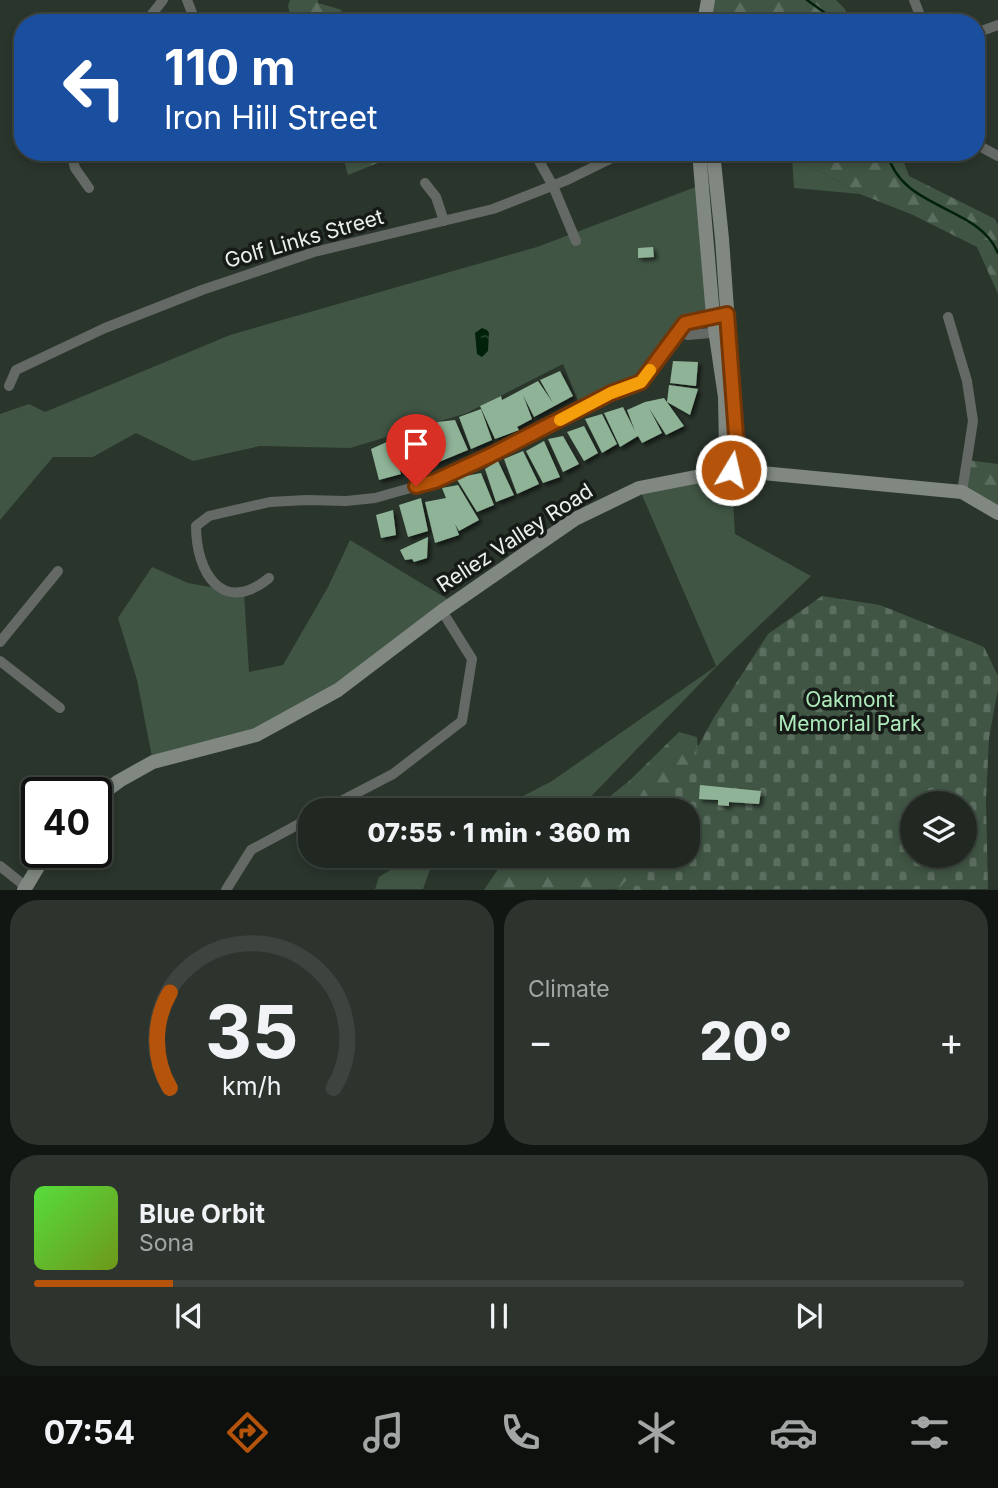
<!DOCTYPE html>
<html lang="en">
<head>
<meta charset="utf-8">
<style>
	:root { --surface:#202821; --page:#2d342e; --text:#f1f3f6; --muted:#a2a6a5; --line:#3d443f; --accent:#b45309 }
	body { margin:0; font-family:Inter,sans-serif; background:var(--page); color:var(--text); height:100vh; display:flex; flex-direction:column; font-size:26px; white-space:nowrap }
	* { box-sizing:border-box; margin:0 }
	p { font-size:23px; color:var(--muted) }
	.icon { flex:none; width:38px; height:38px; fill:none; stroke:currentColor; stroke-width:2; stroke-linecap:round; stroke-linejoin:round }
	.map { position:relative; height:890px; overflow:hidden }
	.panel { display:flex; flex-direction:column; gap:10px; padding:10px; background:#121612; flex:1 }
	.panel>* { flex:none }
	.hud { position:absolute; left:14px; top:14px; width:971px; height:147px; border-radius:28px; box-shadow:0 4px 10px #0003,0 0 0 2px var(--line); background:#1a4fa0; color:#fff; overflow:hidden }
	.controls { position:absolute; left:900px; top:791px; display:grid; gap:14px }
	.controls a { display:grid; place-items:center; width:77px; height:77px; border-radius:50%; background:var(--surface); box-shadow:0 4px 10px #0003,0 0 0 2px var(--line); font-size:35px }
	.speed { position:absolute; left:21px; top:777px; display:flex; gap:14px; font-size:35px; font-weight:700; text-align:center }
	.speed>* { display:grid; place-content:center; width:91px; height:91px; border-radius:50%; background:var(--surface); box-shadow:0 4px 10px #0003,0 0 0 2px var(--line); line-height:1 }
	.speed .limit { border:4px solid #111; border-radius:10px; background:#fff; color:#111 }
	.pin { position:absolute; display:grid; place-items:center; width:60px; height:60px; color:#fff; margin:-72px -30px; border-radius:50% 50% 50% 0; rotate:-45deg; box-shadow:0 0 7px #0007 }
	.pin .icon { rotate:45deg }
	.me { position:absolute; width:77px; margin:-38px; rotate:9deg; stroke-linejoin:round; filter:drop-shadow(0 0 5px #0008) }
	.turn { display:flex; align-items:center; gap:24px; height:147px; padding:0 35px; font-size:32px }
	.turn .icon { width:91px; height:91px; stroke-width:2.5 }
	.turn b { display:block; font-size:49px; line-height:60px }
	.big { font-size:52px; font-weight:800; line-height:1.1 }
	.panel .widget { flex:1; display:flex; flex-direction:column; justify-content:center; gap:10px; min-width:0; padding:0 24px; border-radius:28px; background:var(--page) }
	.panel .dial { align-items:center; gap:0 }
	.dial svg { height:182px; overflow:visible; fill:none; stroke:var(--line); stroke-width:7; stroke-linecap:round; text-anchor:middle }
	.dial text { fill:var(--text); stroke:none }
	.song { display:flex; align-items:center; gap:21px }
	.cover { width:84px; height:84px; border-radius:10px; background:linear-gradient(135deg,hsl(110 70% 55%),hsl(80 70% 35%)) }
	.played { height:7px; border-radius:4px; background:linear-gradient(90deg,var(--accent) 15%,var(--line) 15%) }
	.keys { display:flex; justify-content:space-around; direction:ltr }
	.heat { display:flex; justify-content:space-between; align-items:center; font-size:38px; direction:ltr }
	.panel .tiles { flex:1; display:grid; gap:10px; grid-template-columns:1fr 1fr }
	.widget:last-child { grid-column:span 2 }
	.trip { position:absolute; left:298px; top:798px; width:402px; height:70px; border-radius:28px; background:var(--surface); box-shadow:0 4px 10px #0003,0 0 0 2px var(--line); font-weight:800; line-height:70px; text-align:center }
	.menu { display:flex; height:112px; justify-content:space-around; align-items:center; background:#0d100d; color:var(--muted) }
	.menu .icon { width:49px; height:49px }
	.menu .active { color:var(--accent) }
	.menu b { font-size:32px; color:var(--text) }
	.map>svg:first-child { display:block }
	.green { fill:#405544 }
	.forest { fill:url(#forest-firs) }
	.cemetery { fill:url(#cemetery-stones); fill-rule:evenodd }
	.water { fill:url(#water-ripples) }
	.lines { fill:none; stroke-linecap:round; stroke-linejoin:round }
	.stream { stroke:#01210b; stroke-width:2.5 }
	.building { fill:#8fb396; filter:url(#shadow) }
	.street { stroke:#646965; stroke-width:10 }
	.secondary { stroke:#808881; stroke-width:14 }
	.route-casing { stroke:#753606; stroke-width:18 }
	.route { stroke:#b45309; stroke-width:12 }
	.slow { stroke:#f59e0b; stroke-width:12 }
	.labels { text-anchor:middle; stroke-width:7; stroke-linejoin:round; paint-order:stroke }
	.street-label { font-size:21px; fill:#eaf1eb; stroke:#161b17 }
	.park-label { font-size:21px; fill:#aee9bb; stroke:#161b17 }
</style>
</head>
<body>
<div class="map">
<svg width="998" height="890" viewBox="0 0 998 890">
	<defs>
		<pattern id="forest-firs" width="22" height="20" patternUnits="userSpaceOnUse" patternTransform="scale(1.75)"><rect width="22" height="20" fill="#405544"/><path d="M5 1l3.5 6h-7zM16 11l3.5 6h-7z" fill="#5c6e5f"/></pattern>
		<pattern id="cemetery-stones" width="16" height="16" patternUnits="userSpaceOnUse" patternTransform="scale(1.75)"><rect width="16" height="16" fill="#405544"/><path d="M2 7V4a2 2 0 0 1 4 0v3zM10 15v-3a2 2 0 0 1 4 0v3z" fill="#5c6e5f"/></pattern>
		<pattern id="water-ripples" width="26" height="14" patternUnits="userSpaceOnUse" patternTransform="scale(1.75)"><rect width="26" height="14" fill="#01210b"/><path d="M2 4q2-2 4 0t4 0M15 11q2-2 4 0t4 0" fill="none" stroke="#26422f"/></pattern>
		<filter id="shadow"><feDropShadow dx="3" dy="3" stdDeviation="2" flood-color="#0009"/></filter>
	</defs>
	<rect width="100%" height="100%" fill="#2a352c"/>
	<!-- green -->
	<path class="green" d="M792,158L829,176L860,194L794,188Z
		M701,185L713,315L684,322L641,382L581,409L563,364L467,413L350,448L260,446L193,461L136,433L93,457H53L0,520V414L29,404L45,412L230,335L537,247Z
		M731,470L735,534L811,576L717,666L580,808L573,810H496L552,781L716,666L639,488Z
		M350,540L454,603L360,676L256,734L153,762L137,680L118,618L152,567L188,583L244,593L249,672L283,665L328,587Z
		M413,856H454L432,864L423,889H375L379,877Z"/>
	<!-- forest -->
	<path class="forest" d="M290,0H318V3L342,10L334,23H292L288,6Z
		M708,0H836L845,9L850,23H704Z
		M342,152H405L348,175Z
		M791,152H900L909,176L995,219L998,225V294L977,247L913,215L860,194L829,176L792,158Z
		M967,460L998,464V513L962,492Z
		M679,732L697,737L699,776L681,810H593L629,781Z
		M516,856H677L675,889L484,890L505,859Z"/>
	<!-- cemetery -->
	<path class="cemetery" d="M822,596L880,605L984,647L998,676V689L989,738L986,801L988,889L617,890L651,856H688V810H668L670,798L713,719L768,634ZM912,803H964V856H912Z"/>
	<!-- water -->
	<path class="water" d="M482,328L487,330L489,333L488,351L482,357L477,354L475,333Z"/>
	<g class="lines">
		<!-- stream -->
		<path class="stream" d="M807,0L839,23
			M887,152C901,211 978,204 998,253"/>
	</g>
	<!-- building -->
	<path class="building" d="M653,247L654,257L638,258V248Z
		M673,361L698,362L696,386L670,383Z
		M560,371L573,396L534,417L523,395L532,419L517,427L519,430L495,439L480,406L501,396L502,400L538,381L553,403L540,380Z
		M669,385L698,389L690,415L667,402Z
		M664,398L684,426L666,435L649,408L662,433L642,443L638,436L620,447L604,413L623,407L635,431L627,410L645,402Z
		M481,409L492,440L471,449L459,417Z
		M602,414L617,444L602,453L585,419Z
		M455,420L468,450L434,464L419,431L437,425L445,442L437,422Z
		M584,426L598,453L584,461L567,432Z
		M414,433L430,466L405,474L393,440Z
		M563,436L579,464L563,472L548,439Z
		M389,441L401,474L379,480L371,449Z
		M544,441L560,477L543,483L526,451Z
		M523,451L539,484L517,494L504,459Z
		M498,461L514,495L496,502L485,469Z
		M481,473L494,505L477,512L456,478Z
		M458,485L479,520L459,531L455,524L459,535L435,543L425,502L446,498L442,488Z
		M421,498L428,531L408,537L399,505Z
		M393,510L396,535L381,538L376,515Z
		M428,537L427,558L414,562L412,559L405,560L400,550Z
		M700,785L761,791L759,804L729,802V806L718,805V800L699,799Z"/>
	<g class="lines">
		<!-- street -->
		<path class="street" d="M187,0L196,23
			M914,0L923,23
			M145,23L163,0
			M976,33L998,25
			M976,141L983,148L998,156
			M71,152L75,168L89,188
			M534,152L553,186L576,241
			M425,183L436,197L444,221
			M948,317L967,381L973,421L962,492
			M722,332L688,335L678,332L685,323L727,314
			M9,386L16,370L105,328L202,290L314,252L493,209L567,180L624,152
			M269,578C222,616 196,572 196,526L209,516L270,502L306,500L346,501L375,498L435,481L531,436L611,393L641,382L678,332
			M0,642L58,571
			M0,661L60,708
			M324,810L393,774L462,721L472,659L442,611
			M0,866L25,886
			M226,890L251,850L310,818"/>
		<!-- secondary -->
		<path class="secondary" d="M704,23L708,0
			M699,152L713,316L725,397L726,449L731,470
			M713,152L722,239L737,449L731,469
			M96,798L119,781L153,762L256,735L338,690L442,611L575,519L639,488L731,470L962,492L998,513
			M24,890L47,852"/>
	</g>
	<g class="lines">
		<defs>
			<path id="route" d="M416,486L435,481L491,455L611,393L641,382L685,323L727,314L737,449L731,470"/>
		</defs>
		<!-- route casing -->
		<use href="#route" class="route-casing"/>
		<!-- route -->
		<use href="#route" class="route"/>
		<!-- slow -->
		<path class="slow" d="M560,420L611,393L641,382L650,370"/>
	</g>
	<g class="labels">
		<!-- street labels -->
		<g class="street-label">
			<text transform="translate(304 239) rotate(-16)" y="7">Golf Links Street</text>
			<text transform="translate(515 538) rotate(-33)" y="7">Reliez Valley Road</text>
		</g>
		<!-- park labels -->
		<g class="park-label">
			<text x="850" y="707">Oakmont<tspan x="850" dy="24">Memorial Park</tspan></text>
		</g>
	</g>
</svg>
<div class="controls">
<a><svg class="icon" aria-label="layers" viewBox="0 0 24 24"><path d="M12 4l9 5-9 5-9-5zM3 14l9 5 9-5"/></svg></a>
</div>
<div class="speed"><div class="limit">40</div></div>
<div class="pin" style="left:416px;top:486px;background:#d93025"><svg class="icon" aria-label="arrive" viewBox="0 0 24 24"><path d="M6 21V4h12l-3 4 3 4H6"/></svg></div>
<svg class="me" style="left:731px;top:470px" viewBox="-20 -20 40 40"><circle r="17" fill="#b45309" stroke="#fff" stroke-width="3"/><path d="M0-11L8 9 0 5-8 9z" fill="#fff"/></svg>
<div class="trip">07:55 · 1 min · 360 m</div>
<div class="hud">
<div class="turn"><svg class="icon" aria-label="left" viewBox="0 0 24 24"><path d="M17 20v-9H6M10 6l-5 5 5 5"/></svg><div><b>110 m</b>Iron Hill Street</div></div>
</div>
</div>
<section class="panel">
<div class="tiles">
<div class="widget dial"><svg viewBox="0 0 100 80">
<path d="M14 69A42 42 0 1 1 86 69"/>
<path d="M14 69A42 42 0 0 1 14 27" stroke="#b45309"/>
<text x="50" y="56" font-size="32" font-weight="700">35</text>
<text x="50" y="72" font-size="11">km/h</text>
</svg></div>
<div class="widget"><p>Climate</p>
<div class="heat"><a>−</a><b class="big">20°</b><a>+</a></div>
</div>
<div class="widget">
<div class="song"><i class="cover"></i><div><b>Blue Orbit</b><p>Sona</p></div></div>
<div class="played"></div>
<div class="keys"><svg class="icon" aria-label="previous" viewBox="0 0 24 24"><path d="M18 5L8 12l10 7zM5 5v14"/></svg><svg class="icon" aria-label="pause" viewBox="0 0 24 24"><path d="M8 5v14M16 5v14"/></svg><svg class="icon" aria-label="next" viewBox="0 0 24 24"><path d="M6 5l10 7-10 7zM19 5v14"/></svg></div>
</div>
</div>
</section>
<nav class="menu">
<b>07:54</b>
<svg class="icon active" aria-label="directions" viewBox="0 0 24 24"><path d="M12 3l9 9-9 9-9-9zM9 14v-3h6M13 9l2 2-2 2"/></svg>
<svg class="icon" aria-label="music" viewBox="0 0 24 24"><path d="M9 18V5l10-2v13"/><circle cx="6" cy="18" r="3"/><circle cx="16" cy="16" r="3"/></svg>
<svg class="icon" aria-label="phone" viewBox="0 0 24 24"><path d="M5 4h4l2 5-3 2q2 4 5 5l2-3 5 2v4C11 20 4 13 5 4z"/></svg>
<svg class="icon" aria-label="climate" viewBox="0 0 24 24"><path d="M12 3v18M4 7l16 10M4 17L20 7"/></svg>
<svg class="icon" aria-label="car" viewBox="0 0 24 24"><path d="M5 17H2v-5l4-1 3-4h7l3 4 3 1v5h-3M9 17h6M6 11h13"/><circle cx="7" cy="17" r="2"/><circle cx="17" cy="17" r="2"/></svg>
<svg class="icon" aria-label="filters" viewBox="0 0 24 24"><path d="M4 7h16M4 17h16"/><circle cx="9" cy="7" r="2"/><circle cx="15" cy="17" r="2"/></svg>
</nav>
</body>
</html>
